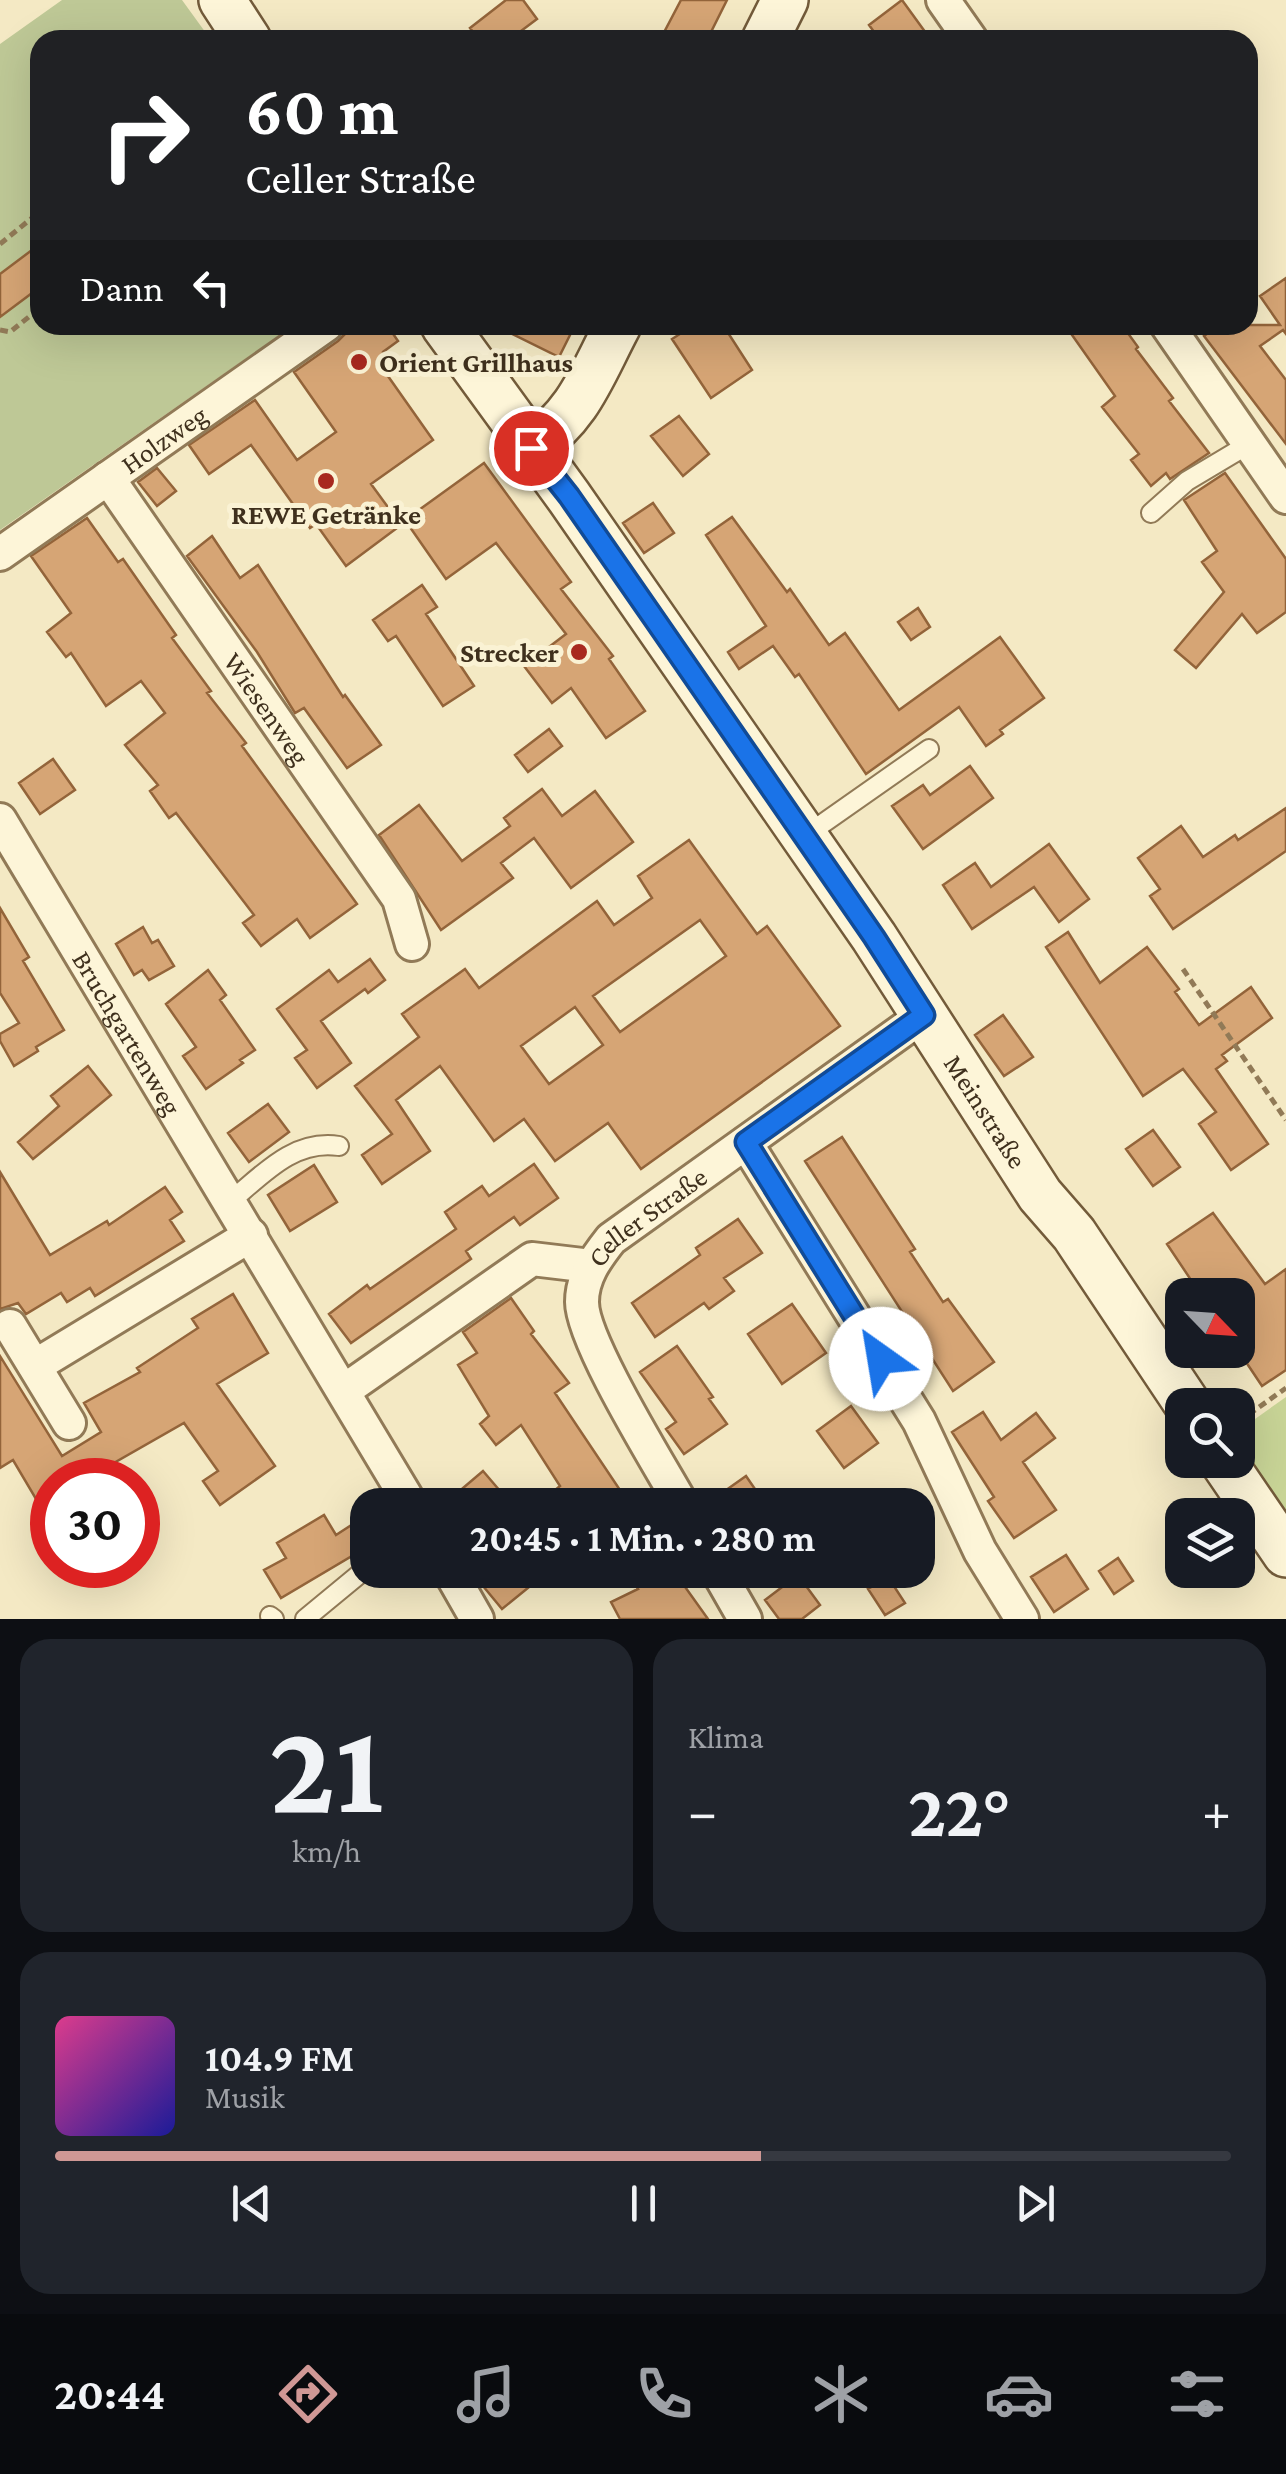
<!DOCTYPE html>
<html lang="de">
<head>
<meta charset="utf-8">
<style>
	:root { --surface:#171b24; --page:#20242c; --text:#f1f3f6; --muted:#9ea1a6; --line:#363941; --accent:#d09895 }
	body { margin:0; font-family:"Crimson Pro",serif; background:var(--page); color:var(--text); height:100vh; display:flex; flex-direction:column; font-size:38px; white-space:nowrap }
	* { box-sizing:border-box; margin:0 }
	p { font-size:32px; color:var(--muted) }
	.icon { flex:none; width:55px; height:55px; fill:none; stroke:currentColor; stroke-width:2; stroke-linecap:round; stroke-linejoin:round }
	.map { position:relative; height:1619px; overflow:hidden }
	.sheet { display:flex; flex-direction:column; gap:20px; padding:20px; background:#0d0f14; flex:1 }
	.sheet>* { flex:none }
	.banner { position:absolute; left:30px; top:30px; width:1228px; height:305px; border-radius:30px; box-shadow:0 10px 40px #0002; background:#202124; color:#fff; overflow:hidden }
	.needle { width:65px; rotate:115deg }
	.tools { position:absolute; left:1165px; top:1278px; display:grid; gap:20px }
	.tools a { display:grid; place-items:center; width:90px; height:90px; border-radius:20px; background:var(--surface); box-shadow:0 10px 40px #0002; font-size:50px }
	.speed { position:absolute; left:30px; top:1458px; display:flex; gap:20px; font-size:50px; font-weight:700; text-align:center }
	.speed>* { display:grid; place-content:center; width:130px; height:130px; border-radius:50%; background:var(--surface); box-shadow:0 10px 40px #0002; line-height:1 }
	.speed .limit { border:15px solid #d22; background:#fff; color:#111 }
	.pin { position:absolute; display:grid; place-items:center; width:85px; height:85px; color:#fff; margin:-42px; border:5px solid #fff; border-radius:50%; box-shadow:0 2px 10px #0007 }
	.me { position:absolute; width:110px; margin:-55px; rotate:328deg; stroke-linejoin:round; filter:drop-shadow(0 0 8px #0008) }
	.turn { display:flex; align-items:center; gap:35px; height:210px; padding:0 50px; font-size:45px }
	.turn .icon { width:130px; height:130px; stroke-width:2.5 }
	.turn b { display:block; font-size:70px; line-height:85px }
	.then { display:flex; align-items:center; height:95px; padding:0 50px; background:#0003; gap:20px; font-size:38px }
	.big { font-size:75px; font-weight:700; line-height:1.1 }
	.sheet .widget { flex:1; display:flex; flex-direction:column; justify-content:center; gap:15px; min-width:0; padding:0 35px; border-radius:30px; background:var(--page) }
	.sheet .dial { align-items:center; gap:0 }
	.dial b { font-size:130px; line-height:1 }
	.song { display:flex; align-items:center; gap:30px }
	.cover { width:120px; height:120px; border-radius:15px; background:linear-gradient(135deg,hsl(330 70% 55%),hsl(240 70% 35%)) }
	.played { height:10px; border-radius:5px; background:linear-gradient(90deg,var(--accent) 60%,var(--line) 60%) }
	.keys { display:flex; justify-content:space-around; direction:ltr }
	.heat { display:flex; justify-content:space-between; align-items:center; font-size:55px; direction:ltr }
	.sheet .tiles { flex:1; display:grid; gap:20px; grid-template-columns:1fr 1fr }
	.widget:last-child { grid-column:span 2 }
	.trip { position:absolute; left:350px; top:1488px; width:585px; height:100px; border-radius:30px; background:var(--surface); box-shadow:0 10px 40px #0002; font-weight:700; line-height:100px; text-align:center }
	.menu { display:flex; height:160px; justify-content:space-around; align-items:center; background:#090b0e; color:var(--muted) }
	.menu .icon { width:70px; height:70px }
	.menu .current { color:var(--accent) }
	.menu b { font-size:45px; color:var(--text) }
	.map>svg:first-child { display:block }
	.green { fill:#c8d496 }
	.cemetery { fill:#bec896 }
	.building { fill:#d6a575; stroke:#93643a; stroke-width:2.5; fill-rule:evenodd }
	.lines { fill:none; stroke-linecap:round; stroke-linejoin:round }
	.lane-casing { stroke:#917a57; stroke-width:22 }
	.street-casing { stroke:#917a57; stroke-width:38 }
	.secondary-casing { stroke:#735b3a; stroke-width:50 }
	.path { stroke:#917a57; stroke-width:5; stroke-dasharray:8 5; stroke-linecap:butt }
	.lane { stroke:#fdf5d8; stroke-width:18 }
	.street { stroke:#fdf5d8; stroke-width:32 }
	.secondary { stroke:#fdf5d8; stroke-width:45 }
	.route-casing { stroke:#114b97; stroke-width:25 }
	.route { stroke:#1a73e8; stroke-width:18 }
	.poi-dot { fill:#a8291f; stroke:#faf2d4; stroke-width:4 }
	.labels { text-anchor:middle; stroke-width:10; stroke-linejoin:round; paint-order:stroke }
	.poi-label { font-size:28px; font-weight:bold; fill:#3f301d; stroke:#faf2d4; text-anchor:start }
	.street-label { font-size:28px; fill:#3f301d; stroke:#faf2d4 }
</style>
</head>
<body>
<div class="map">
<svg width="1286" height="1619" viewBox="0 0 1286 1619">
	<rect width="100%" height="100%" fill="#f4e9c4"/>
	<!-- green -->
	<path class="green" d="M1286,1397V1540L1238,1460V1431Z"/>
	<!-- cemetery -->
	<path class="cemetery" d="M62,0H182L211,40H40V325H294L0,530V44Z"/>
	<!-- building -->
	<path class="building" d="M506,0H523L537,19L509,40H479L470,28Z
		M681,0H727L707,40H660Z
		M902,0L931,40H880L869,25Z
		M40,244V287L0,317V274Z
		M1286,278V334L1283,330L1260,346L1286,380V444L1204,336L1219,325H1280L1260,296Z
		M354,325H387L398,341L383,352V369L433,440L371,484L401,525L346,566L316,524L310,528L251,445L209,474L189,445L255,400L297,460L336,432L294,372L338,341Z
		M494,325H575L559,357Z
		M694,325H723L752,370L711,398L672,339Z
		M1065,325H1122L1138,347L1136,349L1173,398L1169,401L1209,453L1170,479L1166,473L1151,486L1131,460L1139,454L1102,407L1115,396Z
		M679,416L709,454L683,476L651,436Z
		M484,463L571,582L561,589L613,656L609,659L645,711L606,738L571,688L552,703L524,666L566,634L496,543L446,579L405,520Z
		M157,468L176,491L157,506L138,482Z
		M1225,473L1286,559V612L1257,633L1242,614L1196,668L1175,650L1224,592L1202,562L1217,551L1184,500Z
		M653,503L674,533L644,553L623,523Z
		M732,517L787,592L790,589L829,645L845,633L899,710L1000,637L1044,698L1000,730L1003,734L986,746L959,707L866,774L799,674L795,677L773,646L739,669L728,652L766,626L706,535Z
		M87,518L118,562L123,559L176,635L172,638L211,691L207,693L246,743L242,746L357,904L310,938L297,919L261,946L243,923L254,915L176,813L169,818L150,791L158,785L125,745L165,713L141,681L106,706L71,653L66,657L47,632L71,613L31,556Z
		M212,536L240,578L258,565L343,697L345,695L381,745L347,768L304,708L295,713L257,652L187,556Z
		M422,585L437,607L426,614L474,686L443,706L396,636L388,641L373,620Z
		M918,608L930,627L911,640L898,622Z
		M549,729L562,746L528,772L515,755Z
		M53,759L75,790L40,814L19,783Z
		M970,766L993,798L923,849L892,806L923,785L930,795Z
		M542,789L562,816L595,791L633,842L571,888L534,838L501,863L513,878L441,930L379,835L419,805L462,861L510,826L504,818Z
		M1286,808V851L1173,929L1150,896L1160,889L1138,858L1181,826L1203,857L1235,835L1238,840Z
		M689,840L757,934L767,926L840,1026L641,1169L608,1123L555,1161L524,1119L494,1141L440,1066L396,1100L430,1151L382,1184L362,1155L392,1134L355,1086L419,1037L402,1014L465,969L479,988L597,901L614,925L652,898L638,876ZM700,920L726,956L620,1032L593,996ZM575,1007L603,1045L549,1084L521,1046Z
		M1049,844L1089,899L1059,922L1034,887L972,929L943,885L975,863L991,887Z
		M0,908L29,957L23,961L64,1030L36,1047L38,1051L14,1066L0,1041V1034L19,1023L0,993Z
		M143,927L152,943L158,940L174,966L149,980L142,970L134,975L116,944Z
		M1068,932L1100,983L1147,947L1179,989L1175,992L1199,1025L1251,987L1272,1018L1222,1055L1227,1061L1216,1069L1268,1144L1231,1170L1199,1124L1216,1112L1183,1069L1143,1096L1046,947Z
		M370,959L385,980L368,993L365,989L321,1021L351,1063L317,1088L295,1058L307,1050L277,1009L329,970L338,982Z
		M208,970L226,995L220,1000L255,1050L240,1060L243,1063L206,1089L183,1056L196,1047L166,1004Z
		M1003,1015L1033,1057L1004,1076L975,1035Z
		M88,1066L111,1095L33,1159L18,1142L59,1106L51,1096Z
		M268,1104L289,1132L249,1162L228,1133Z
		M1153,1130L1180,1167L1153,1186L1126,1149Z
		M842,1137L915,1249L910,1252L943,1302L948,1299L994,1362L953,1391L805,1161Z
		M534,1164L558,1198L520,1225L514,1217L466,1251L471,1259L351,1343L329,1314L367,1285L370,1289L456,1229L445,1212L482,1186L489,1196Z
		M314,1165L337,1202L290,1231L268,1195Z
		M0,1172L50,1255L107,1221L109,1225L165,1187L182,1212L170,1220L184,1241L95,1296L90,1288L67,1302L61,1293L26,1314L18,1303L0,1309Z
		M1213,1213L1265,1284L1286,1269V1370L1262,1386L1238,1350V1295H1201L1167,1244Z
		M738,1219L762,1253L724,1278L734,1291L709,1309L704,1303L655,1337L632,1303L700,1255L696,1248Z
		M233,1294L268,1353L217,1384L275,1466L220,1505L203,1481L218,1471L184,1423L84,1480H52V1526L13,1460L0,1468V1356L62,1456L101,1432L84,1403L140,1372L137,1368L198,1328L192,1319Z
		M511,1298L534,1331L531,1334L569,1383L555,1393L630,1505H537L560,1486L521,1425L496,1445L480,1424L489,1416L458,1365L477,1353L463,1332Z
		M792,1304L826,1353L782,1384L748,1334Z
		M677,1346L713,1397L709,1399L727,1424L684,1454L666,1429L676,1422L640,1372Z
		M851,1406L878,1443L844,1468L817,1431Z
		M983,1412L1001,1440L1036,1413L1055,1438L1023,1462L1056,1510L1014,1538L988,1501L994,1497L952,1432Z
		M483,1471L512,1505H443Z
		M746,1476L766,1505H705Z
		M324,1515L336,1535L353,1524L367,1547L281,1598L264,1570L286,1558L277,1543Z
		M1066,1555L1088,1589L1054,1612L1031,1577Z
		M1118,1558L1133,1581L1114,1594L1099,1571Z
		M490,1570H550L502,1609L478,1580Z
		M623,1570H673L708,1619H620L611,1602L638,1589Z
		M798,1575L820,1605L802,1619H779L765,1600Z
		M888,1577L905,1603L885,1615L868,1589Z"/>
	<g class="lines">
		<defs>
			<path id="lane" d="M1151,513L1187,481L1249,444
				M805,836L929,749
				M231,1201C263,1174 294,1139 339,1146
				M270,1616L274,1619
				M305,1619L368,1567"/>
			<g id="street">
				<path d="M943,0L971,40"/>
				<path d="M1167,325L1286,497"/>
				<path id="s1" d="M108,478L399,899L412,944"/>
				<path id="s2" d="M0,554L326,325"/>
				<path id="s3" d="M0,820L411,1505"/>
				<path d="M746,1143L919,1421L980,1551L1022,1619"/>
				<path d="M10,1326L69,1423"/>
				<path d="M35,1366L251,1235"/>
				<path d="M345,1390L532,1259L591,1266"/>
				<path id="s4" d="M682,1505C659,1464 582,1341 582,1302C582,1277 596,1258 611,1239L924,1015"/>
				<path d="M449,1570L477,1619"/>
				<path d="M717,1570L745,1619"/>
			</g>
			<g id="secondary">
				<path d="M222,0L248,40"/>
				<path d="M765,40L785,0"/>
				<path id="s5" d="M444,325L569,497L874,937L1040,1195L1074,1234L1188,1405"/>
				<path d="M531,448C580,414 591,376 618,325"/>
				<path d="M1222,1460L1286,1554"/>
			</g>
		</defs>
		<!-- lane casing -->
		<use href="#lane" class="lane-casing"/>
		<!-- street casing -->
		<use href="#street" class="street-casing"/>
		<!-- secondary casing -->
		<use href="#secondary" class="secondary-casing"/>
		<!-- path -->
		<path class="path" d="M0,244L32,218L40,220
			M0,330L10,332L40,308
			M1183,969L1286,1120
			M1238,1422L1286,1388"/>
		<!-- lane -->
		<use href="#lane" class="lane"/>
		<!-- street -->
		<use href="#street" class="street"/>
		<!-- secondary -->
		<use href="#secondary" class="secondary"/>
	</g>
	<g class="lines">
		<defs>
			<path id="route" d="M531,448L569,496L655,620L874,937L924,1015L746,1142L881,1359"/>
		</defs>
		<!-- route casing -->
		<use href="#route" class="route-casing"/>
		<!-- route -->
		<use href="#route" class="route"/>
	</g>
	<!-- markers -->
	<g class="poi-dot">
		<circle cx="359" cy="362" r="10"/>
		<circle cx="326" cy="481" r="10"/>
		<circle cx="579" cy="652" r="10"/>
	</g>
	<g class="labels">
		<!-- poi labels -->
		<g class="poi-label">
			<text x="379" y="372">Orient Grillhaus</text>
			<text x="326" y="524" text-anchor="middle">REWE Getränke</text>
			<text x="559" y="662" text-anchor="end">Strecker</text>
		</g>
		<!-- street labels -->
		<g class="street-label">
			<text dy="10" stroke="none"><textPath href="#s2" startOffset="200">Holzweg</textPath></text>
			<text dy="10" stroke="none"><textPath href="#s1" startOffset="280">Wiesenweg</textPath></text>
			<text dy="10" stroke="none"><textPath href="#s3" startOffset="248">Bruchgartenweg</textPath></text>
			<text dy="10" stroke="none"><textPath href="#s5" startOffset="955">Meinstraße</textPath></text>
			<text dy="10" stroke="none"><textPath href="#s4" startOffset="340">Celler Straße</textPath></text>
		</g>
	</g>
</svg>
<div class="tools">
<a><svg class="needle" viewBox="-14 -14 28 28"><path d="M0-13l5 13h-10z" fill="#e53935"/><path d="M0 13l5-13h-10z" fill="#9ea1a6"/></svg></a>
<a><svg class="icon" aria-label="search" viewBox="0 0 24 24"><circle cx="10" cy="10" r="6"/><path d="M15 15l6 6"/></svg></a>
<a><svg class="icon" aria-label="layers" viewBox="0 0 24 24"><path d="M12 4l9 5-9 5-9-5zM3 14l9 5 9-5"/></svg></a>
</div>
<div class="speed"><div class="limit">30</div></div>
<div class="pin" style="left:531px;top:448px;background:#d93025"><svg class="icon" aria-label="arrive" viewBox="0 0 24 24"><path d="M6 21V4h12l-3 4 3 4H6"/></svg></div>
<svg class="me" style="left:881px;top:1359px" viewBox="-20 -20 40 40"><circle r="19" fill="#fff"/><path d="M0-13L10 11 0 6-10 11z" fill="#1a73e8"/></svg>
<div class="trip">20:45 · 1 Min. · 280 m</div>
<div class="banner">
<div class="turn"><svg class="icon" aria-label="right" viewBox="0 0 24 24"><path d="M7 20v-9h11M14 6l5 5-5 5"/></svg><div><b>60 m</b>Celler Straße</div></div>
<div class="then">Dann<svg class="icon" aria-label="left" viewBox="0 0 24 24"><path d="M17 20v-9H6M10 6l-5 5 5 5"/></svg></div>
</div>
</div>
<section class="sheet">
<div class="tiles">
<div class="widget dial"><b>21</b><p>km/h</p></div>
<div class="widget"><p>Klima</p>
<div class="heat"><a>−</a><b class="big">22°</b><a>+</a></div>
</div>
<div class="widget">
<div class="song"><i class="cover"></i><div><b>104.9 FM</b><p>Musik</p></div></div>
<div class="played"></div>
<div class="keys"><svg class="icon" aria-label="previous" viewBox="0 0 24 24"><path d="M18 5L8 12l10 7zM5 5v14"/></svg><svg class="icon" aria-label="pause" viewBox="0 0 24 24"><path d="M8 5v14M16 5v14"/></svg><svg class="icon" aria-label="next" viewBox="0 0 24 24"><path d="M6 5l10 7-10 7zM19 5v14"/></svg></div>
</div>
</div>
</section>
<nav class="menu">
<b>20:44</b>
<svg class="icon current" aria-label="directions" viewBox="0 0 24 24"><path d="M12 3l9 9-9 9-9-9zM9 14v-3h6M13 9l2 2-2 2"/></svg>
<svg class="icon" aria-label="music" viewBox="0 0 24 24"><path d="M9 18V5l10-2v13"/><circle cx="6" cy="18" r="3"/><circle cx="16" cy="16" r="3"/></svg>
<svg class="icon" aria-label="phone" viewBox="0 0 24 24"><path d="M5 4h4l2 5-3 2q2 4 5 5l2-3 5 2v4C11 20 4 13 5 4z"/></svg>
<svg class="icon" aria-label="climate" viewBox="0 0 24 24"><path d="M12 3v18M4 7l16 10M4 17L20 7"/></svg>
<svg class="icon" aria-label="car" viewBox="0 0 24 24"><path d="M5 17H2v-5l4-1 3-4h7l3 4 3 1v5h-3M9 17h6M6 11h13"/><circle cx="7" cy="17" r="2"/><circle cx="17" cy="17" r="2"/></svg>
<svg class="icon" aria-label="filters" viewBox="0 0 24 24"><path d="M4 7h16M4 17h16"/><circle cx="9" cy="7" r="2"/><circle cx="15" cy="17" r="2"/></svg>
</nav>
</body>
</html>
